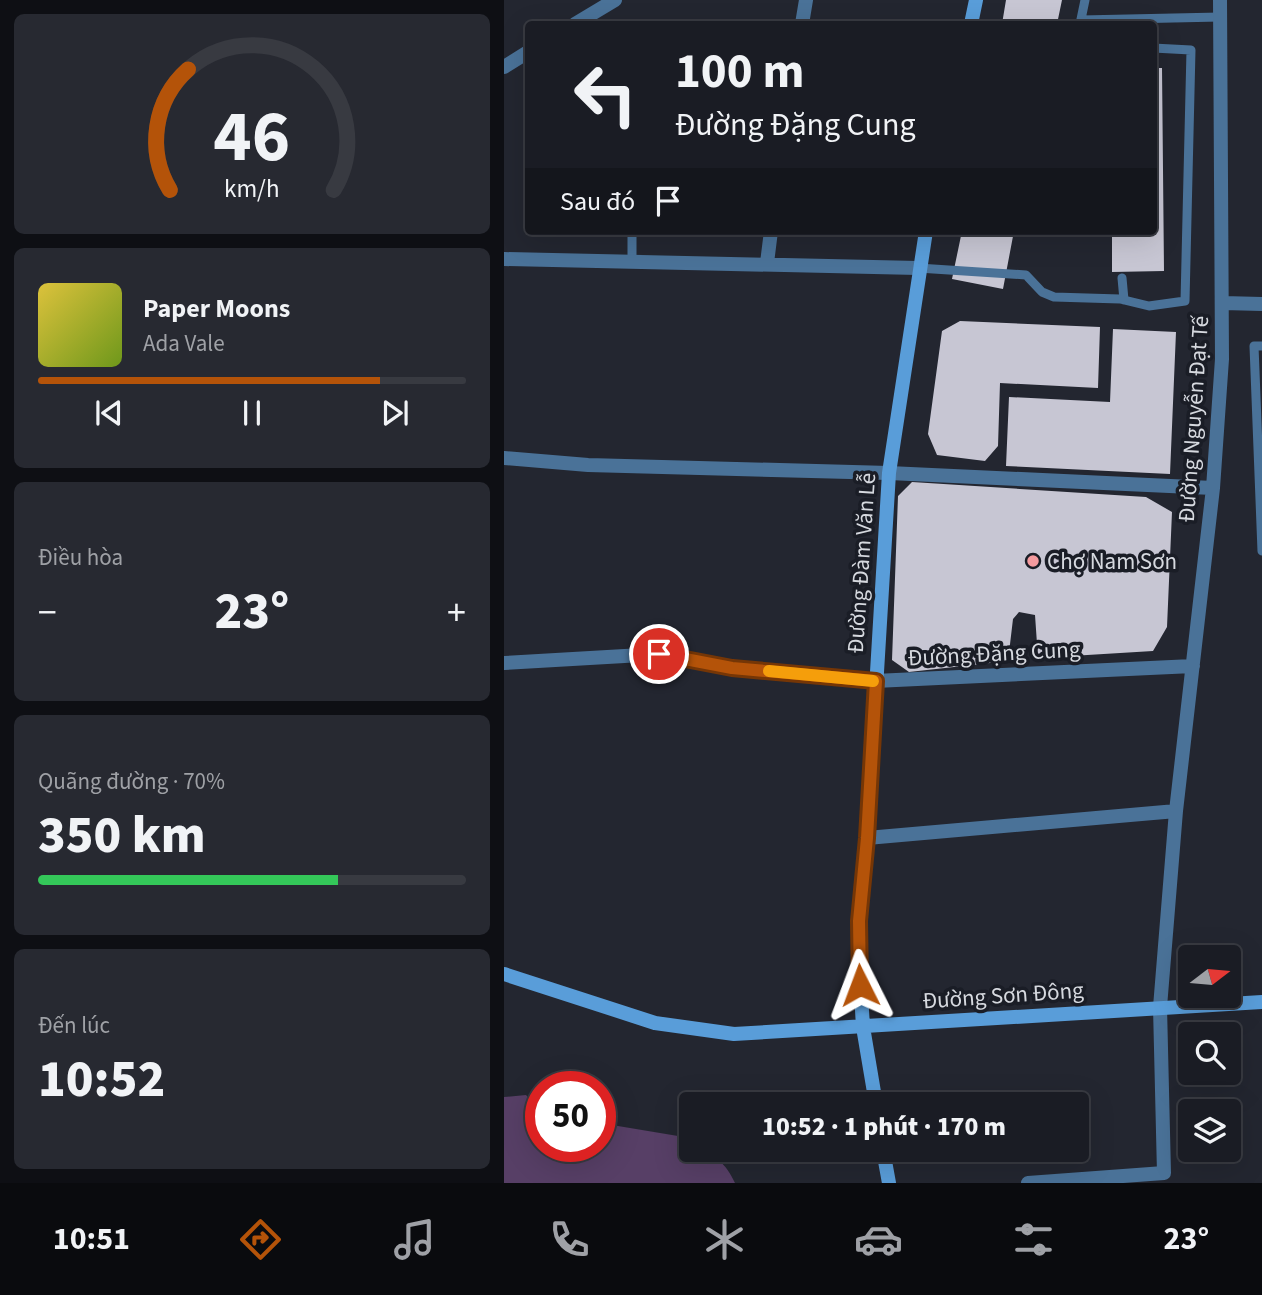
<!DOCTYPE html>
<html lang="vi">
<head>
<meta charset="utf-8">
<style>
	:root { --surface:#1a1c24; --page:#272931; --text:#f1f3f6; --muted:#9fa1a6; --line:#383a41; --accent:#b45309 }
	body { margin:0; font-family:"Source Sans 3",sans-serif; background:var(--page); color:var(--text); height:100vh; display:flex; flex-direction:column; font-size:26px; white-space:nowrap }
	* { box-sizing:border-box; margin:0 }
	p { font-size:23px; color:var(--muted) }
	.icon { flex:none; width:38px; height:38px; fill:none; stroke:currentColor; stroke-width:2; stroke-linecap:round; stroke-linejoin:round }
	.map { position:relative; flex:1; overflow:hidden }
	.details { display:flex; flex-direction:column; gap:14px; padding:14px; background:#0e0f14; width:504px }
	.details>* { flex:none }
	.banner { position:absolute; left:21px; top:21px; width:632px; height:214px; border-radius:7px; box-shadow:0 7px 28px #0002,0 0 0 2px var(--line); background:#1a1c24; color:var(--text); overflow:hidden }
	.needle { width:46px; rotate:74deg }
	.controls { position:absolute; left:674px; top:945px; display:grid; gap:14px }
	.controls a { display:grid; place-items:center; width:63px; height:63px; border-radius:7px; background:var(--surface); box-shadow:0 7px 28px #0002,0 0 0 2px var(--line); font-size:35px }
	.speed { position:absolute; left:21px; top:1071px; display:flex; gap:14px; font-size:35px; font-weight:700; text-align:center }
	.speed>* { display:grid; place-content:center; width:91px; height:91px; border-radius:50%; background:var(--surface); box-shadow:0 7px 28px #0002,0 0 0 2px var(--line); line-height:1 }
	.speed .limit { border:10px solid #d22; background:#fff; color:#111 }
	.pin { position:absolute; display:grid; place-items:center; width:60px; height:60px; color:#fff; margin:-30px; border:4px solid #fff; border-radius:50%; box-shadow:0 2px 7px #0007 }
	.me { position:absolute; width:77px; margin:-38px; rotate:357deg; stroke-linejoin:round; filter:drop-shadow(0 0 5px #0008) }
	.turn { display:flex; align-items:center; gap:24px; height:147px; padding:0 35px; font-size:32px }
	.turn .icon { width:91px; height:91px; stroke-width:2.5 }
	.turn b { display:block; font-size:49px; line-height:60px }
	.then { display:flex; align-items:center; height:66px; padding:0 35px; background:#0003; gap:14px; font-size:26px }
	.big { font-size:52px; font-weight:800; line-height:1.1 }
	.details .card { flex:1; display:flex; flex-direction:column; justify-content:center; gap:10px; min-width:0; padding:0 24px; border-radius:10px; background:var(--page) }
	.details .dial { align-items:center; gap:0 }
	.dial svg { height:182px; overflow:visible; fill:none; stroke:var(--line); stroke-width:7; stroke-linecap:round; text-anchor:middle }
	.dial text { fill:var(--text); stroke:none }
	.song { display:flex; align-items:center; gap:21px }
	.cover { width:84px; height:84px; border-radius:10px; background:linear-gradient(135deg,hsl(50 70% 55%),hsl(80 70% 35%)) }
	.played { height:7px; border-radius:4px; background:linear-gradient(90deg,var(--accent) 80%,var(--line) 80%) }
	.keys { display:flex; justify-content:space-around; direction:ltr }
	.heat { display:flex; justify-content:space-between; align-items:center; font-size:38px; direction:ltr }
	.charge { height:10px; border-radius:5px; background:linear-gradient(90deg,#34c759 70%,var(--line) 0) }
	.trip { position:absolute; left:175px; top:1092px; width:410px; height:70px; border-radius:7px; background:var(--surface); box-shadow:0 7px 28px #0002,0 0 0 2px var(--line); font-weight:800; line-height:70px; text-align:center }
	.menu { display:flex; height:112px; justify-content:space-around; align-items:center; background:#0a0b0e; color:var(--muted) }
	.menu .icon { width:49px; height:49px }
	.menu .active { color:var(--accent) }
	.menu b { font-size:32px; color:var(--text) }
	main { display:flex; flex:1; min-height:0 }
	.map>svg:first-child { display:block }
	.green { fill:#573f66 }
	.building { fill:#c7c6d3 }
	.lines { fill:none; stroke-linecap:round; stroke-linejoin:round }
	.lane { stroke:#4a7298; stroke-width:9 }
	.street { stroke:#4a7298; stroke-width:14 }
	.secondary { stroke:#599dd9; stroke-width:14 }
	.route-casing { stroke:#753606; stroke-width:18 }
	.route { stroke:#b45309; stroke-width:12 }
	.slow { stroke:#f59e0b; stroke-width:12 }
	.poi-dot { fill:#f59b9f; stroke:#1a1d26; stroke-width:2.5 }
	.labels { text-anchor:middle; stroke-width:7; stroke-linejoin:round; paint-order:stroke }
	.street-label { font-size:23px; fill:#d6d9df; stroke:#1a1d26 }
	.poi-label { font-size:23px; fill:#d6d9df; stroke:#1a1d26; text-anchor:start }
</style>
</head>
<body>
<main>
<section class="details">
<div class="card dial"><svg viewBox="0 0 100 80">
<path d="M14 69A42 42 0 1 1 86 69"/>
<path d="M14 69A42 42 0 0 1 22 16" stroke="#b45309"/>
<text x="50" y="56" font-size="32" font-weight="700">46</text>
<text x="50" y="72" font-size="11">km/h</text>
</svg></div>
<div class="card">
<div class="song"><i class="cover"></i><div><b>Paper Moons</b><p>Ada Vale</p></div></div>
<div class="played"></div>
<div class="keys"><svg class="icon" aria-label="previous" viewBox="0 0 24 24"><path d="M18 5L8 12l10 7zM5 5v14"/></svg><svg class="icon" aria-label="pause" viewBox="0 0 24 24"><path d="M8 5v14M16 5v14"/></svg><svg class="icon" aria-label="next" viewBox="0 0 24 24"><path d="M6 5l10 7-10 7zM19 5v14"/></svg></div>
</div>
<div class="card"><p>Điều hòa</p>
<div class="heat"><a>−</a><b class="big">23°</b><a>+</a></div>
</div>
<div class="card"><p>Quãng đường · 70%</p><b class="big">350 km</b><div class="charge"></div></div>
<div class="card"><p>Đến lúc</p><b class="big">10:52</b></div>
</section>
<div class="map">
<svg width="758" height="1183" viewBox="0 0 758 1183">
	<rect width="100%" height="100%" fill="#232630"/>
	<!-- green -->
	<path class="green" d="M22,1095L37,1113V1146H96V1123L174,1136L187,1144V1150C209,1150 223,1165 231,1183H0V1097Z"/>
	<!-- building -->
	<path class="building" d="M502,0H558L553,24H498Z
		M649,68H658L660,271L608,272V231H649Z
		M458,231H510L499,289L448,279Z
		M456,321L596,327L594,388L496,383L494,446L481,461L433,455L424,434L438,331Z
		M609,329L672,332L666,474L502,466L505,397L606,402Z
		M408,482L642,497L668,512L663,627L649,651L534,658L531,615L515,612L509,619L504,661L405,672L388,660L394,496Z"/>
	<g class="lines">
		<!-- lane -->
		<path class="lane" d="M577,20L716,17
			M576,24L581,0
			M128,261V231
			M414,268L522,275L538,292L550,297L616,299L645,306L681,301L687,50L649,48
			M618,278L620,300
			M758,346H750L758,551"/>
		<!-- street -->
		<path class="street" d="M71,24L111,0
			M298,24L302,0
			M0,67L24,52
			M0,259L414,268
			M263,263L267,231
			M719,303L758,304
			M0,458L84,465L385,473L709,488
			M0,663L155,654L228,668L371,681L689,666
			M363,838L672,811
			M524,1183L660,1173L656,1007L672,811L709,488L718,359L716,0"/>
		<!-- secondary -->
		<path class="secondary" d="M467,24L472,0
			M0,974L151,1023L230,1034L758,1002
			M372,1104L359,1027L354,943L356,899L363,838L385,473L422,231
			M379,1150L385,1183"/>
	</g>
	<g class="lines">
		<defs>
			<path id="route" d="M155,654L228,668L372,681L363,838L355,921L356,985"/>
		</defs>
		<!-- route casing -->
		<use href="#route" class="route-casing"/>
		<!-- route -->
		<use href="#route" class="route"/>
		<!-- slow -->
		<path class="slow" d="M265,671L369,681"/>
	</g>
	<!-- markers -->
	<circle class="poi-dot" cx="529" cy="561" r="7"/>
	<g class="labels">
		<!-- street labels -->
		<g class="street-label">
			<text transform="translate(689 419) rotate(-86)" y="8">Đường Nguyễn Đạt Tế</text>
			<text transform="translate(357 563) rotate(-86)" y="8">Đường Đàm Văn Lễ</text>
			<text transform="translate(490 653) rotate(-3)" y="8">Đường Đặng Cung</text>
			<text transform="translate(499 995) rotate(-4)" y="8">Đường Sơn Đông</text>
		</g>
		<!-- poi labels -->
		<g class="poi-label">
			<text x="543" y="569">Chợ Nam Sơn</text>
		</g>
	</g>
</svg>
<div class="controls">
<a><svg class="needle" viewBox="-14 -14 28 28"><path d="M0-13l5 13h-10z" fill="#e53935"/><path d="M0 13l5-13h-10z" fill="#9fa1a6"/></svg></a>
<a><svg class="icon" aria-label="search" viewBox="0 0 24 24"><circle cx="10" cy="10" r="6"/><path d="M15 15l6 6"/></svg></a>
<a><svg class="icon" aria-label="layers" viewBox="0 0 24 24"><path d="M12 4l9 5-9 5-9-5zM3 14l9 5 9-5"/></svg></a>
</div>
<div class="speed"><div class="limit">50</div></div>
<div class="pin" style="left:155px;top:654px;background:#d93025"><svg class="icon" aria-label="arrive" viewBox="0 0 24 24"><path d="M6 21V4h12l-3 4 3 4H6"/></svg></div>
<svg class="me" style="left:356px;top:985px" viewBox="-20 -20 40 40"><path d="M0-17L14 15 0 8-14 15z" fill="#b45309" stroke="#fff" stroke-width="4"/></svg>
<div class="trip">10:52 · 1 phút · 170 m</div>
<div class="banner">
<div class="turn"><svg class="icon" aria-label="left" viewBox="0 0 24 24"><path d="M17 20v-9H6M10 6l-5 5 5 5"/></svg><div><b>100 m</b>Đường Đặng Cung</div></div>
<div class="then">Sau đó<svg class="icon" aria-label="arrive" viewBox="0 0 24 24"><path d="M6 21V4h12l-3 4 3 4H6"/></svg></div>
</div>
</div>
</main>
<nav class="menu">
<b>10:51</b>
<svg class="icon active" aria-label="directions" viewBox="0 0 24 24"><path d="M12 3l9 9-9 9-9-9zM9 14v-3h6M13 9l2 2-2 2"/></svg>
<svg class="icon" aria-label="music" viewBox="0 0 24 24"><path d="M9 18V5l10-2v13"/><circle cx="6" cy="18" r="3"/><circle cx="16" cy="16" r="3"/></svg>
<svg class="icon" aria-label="phone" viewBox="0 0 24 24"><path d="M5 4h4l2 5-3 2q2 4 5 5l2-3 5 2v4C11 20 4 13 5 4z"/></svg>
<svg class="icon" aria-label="climate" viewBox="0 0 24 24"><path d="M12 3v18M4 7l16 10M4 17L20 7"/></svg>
<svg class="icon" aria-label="car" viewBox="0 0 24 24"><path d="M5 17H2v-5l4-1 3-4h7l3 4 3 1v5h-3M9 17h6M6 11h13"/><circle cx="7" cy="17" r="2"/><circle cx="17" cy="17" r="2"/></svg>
<svg class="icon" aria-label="filters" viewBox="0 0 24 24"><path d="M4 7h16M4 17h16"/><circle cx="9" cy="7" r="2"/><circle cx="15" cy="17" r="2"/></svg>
<b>23°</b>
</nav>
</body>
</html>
